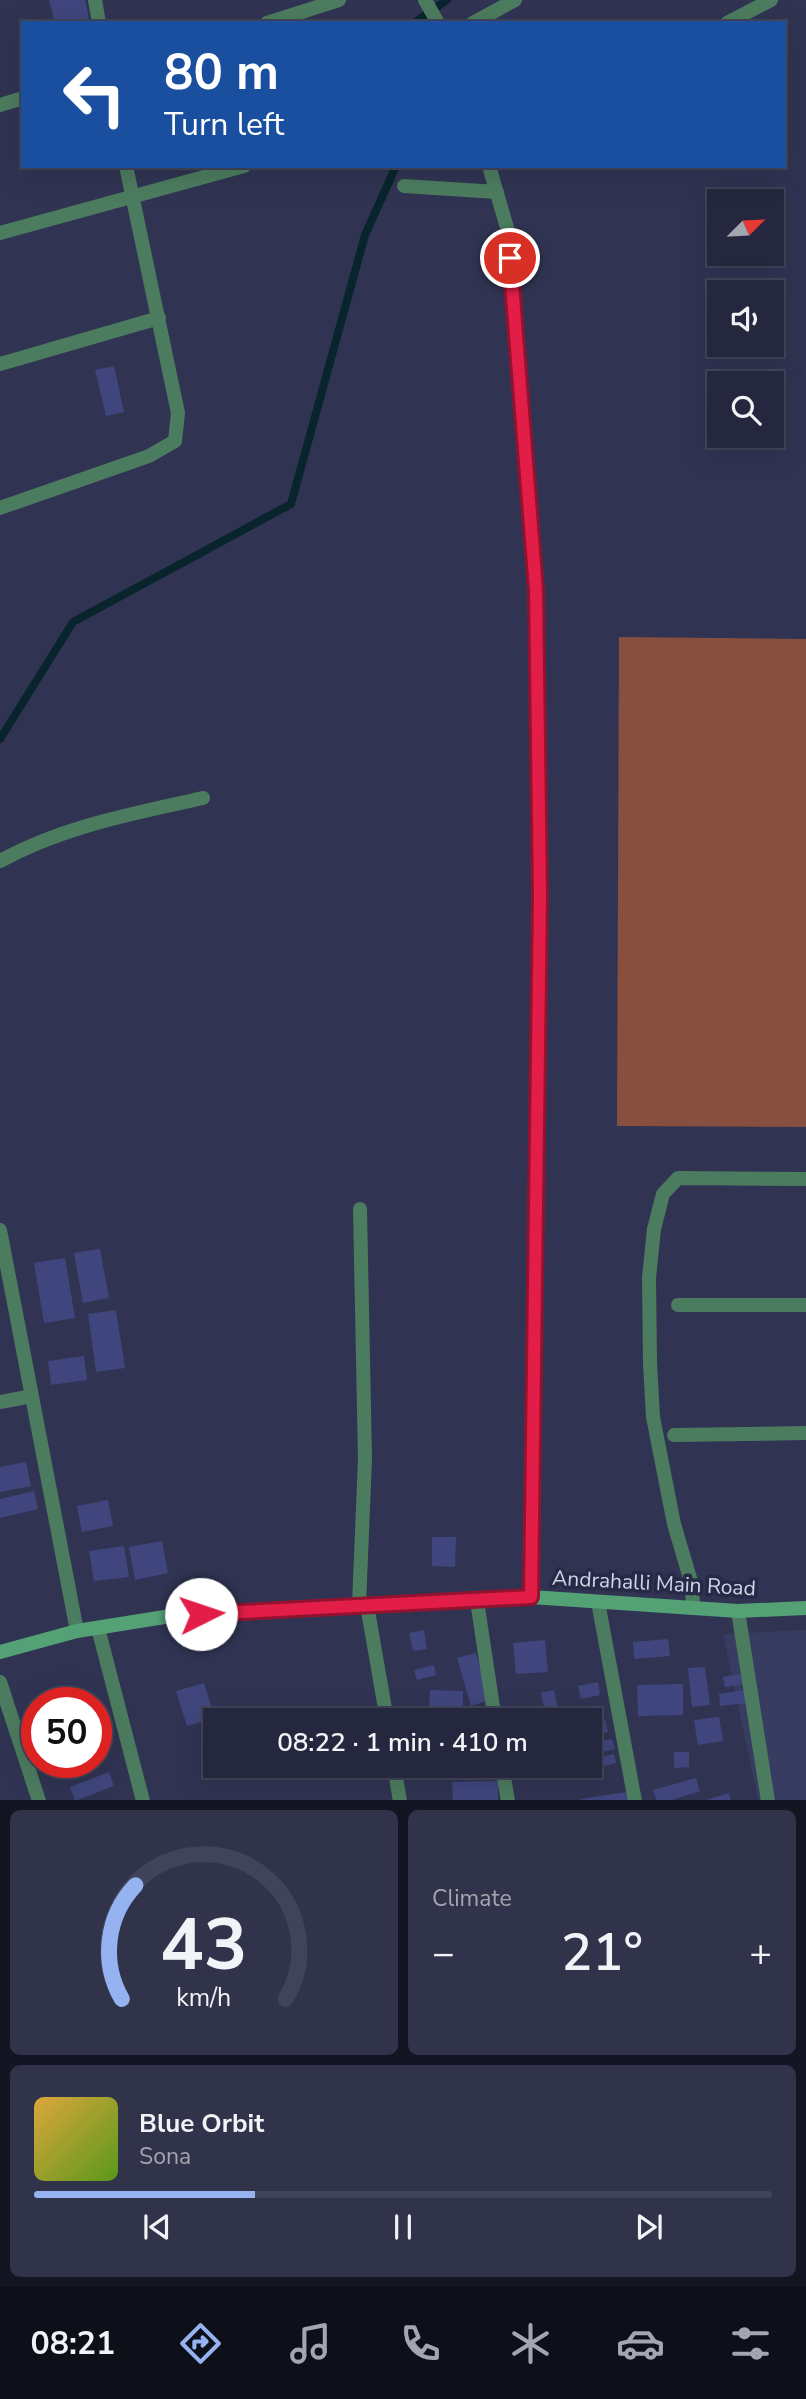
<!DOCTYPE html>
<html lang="en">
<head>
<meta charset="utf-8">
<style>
	:root { --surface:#24273e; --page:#303349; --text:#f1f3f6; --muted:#a3a5b0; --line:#414458; --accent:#95b2f1 }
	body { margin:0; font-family:"Nunito Sans",sans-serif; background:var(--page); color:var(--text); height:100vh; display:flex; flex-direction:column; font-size:26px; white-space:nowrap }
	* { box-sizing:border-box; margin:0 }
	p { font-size:23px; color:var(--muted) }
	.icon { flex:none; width:38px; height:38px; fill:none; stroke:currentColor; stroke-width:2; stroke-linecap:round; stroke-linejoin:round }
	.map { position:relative; height:1800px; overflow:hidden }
	.panel { display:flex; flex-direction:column; gap:10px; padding:10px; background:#141522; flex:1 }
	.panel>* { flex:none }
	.top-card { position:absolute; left:21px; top:21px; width:765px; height:147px; border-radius:0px; box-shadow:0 7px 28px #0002,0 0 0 2px var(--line); background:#1a4fa0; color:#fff; overflow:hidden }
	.needle { width:46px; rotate:66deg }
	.controls { position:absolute; left:707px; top:189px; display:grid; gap:14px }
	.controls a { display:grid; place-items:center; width:77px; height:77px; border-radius:0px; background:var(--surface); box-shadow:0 7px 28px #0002,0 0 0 2px var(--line); font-size:35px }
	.speed { position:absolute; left:21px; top:1687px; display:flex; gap:14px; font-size:35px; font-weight:700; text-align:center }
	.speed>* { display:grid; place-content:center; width:91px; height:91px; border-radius:50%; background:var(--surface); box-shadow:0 7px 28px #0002,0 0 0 2px var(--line); line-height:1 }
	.speed .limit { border:10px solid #d22; background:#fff; color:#111 }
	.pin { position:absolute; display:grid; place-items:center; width:60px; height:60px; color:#fff; margin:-30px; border:4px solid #fff; border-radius:50%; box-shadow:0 2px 7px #0007 }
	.me { position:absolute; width:77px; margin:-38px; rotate:86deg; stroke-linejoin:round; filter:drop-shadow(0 0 5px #0008) }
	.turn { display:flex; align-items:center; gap:24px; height:147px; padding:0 28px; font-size:32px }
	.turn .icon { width:91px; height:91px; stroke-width:2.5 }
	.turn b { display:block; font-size:49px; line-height:60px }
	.big { font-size:52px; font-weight:600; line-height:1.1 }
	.panel .card { flex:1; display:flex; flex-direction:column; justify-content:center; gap:10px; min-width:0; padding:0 24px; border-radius:10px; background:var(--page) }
	.panel .dial { align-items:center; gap:0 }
	.dial svg { height:182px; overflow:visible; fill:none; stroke:var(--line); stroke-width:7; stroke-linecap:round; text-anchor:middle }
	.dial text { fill:var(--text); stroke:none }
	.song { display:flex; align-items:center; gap:21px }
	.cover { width:84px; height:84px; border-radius:10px; background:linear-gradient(135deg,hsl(40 70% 55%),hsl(90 70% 35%)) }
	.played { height:7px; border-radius:4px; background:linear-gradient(90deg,var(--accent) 30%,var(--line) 30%) }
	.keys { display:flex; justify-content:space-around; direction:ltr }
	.heat { display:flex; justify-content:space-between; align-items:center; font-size:38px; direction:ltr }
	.panel .tiles { flex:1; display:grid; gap:10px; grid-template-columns:1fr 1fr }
	.card:last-child { grid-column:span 2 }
	.trip { position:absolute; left:203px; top:1708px; width:399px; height:70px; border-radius:0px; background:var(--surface); box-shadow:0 7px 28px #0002,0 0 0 2px var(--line); font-weight:600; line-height:70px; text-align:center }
	.tab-bar { display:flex; height:112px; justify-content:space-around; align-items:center; background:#0e1019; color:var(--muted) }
	.tab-bar .icon { width:49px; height:49px }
	.tab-bar .current { color:var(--accent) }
	.tab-bar b { font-size:32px; color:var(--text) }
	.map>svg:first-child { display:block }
	.built { fill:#373c60 }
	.green { fill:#864f40 }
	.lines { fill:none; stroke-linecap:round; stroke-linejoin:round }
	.stream { stroke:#08252d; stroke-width:8 }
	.building { fill:#40467d }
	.lane { stroke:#4c7c5f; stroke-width:14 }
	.street { stroke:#4c7c5f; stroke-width:14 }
	.secondary { stroke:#53a175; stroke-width:14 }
	.route-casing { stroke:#92132f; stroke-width:18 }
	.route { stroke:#e11d48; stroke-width:12 }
	.labels { text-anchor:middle; stroke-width:7; stroke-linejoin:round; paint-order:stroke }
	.street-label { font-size:21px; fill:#d0d4e7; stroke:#262a47 }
</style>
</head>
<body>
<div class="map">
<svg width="806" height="1801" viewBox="0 0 806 1801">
	<rect width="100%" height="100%" fill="#303452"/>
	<!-- built -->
	<path class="built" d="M806,1630V1800H758L723,1634Z"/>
	<!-- green -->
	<path class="green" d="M619,637L806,639V1127L617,1126Z"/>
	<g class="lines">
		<!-- stream -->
		<path class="stream" d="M414,23L447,0
			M0,739L73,622L291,504L365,235L396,166"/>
	</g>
	<!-- building -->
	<path class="building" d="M49,0H85L89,19L55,23Z
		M114,366L124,412L106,416L95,370Z
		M100,1249L109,1298L83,1303L74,1253Z
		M65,1258L75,1318L44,1323L34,1263Z
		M116,1310L125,1368L96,1372L88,1314Z
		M84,1356L87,1380L51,1385L48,1361Z
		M26,1462L31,1486L0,1492V1467Z
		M34,1491L38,1509L0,1518V1499Z
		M108,1500L113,1526L82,1532L77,1506Z
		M432,1537H456L455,1567L432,1566Z
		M162,1541L168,1573L135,1580L129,1547Z
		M124,1546L129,1577L94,1581L89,1551Z
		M424,1630L427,1649L413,1651L409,1633Z
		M668,1639L670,1656L634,1659L633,1642Z
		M545,1640L548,1672L516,1674L513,1643Z
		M476,1653L490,1700L471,1706L457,1658Z
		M434,1665L436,1675L417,1680L414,1670Z
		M705,1667L710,1705L692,1707L688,1668Z
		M741,1674L743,1684L725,1687L723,1677Z
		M598,1682L600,1695L581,1699L578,1686Z
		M204,1683L215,1718L187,1726L176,1691Z
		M683,1684V1715L638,1716L637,1685Z
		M430,1690L463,1691V1712L429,1711Z
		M554,1690L560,1719L547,1720L541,1693Z
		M746,1690L748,1703L720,1706L719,1694Z
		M719,1717L723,1741L698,1745L694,1720Z
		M605,1719L608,1732L590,1736V1723Z
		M612,1739L615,1749L590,1755V1744Z
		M674,1752H689V1767L674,1768Z
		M614,1754L616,1763L601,1767L599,1757Z
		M427,1766H460L461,1773L429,1777Z
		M109,1772L114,1786L75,1801L70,1787Z
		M696,1778L700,1791L669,1801H657L653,1790Z
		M498,1781V1801H453L452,1782Z
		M627,1792L629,1801H581V1799Z
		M729,1793L731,1801H706V1800Z"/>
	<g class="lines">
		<!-- lane -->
		<path class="lane" d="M678,1305H806
			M674,1435L806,1433
			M693,1608L692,1585L674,1524L653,1417L650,1363L649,1278L654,1229L663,1194L678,1178L806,1179"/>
		<!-- street -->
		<path class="street" d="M95,0L99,23
			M425,0L438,23
			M267,23L339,0
			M473,23L515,0
			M727,23L771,0
			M0,105L23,98
			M489,166L508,231L536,590L540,896L531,1597
			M404,186L497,192
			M0,233L244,166
			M0,364L159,318
			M0,508L149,456L175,441L178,413L126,166
			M0,861C64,826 132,814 203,798
			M0,1230L77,1631
			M0,1402L32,1396
			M477,1601L495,1720
			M598,1602L635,1801
			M359,1605L365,1459L360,1209
			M367,1605L387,1720
			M738,1611L768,1801
			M98,1628L143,1801
			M0,1682L39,1801
			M394,1766L400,1801
			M502,1766L508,1801"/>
		<!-- secondary -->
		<path class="secondary" d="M0,1652L77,1631L177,1615L271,1609L531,1597L738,1611L806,1608"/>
	</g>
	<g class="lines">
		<defs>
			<path id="route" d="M201,1614L531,1597L540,896L536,590L510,258"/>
		</defs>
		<!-- route casing -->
		<use href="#route" class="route-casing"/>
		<!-- route -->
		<use href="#route" class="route"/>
	</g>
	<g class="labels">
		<!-- street labels -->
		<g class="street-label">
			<text transform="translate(654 1583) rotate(3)" y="7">Andrahalli Main Road</text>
		</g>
	</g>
</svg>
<div class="controls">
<a><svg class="needle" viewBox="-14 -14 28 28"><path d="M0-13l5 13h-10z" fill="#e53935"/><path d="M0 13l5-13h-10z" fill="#a3a5b0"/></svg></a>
<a><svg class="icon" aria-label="sound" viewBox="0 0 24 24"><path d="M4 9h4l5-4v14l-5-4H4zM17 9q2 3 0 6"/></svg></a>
<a><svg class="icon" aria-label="search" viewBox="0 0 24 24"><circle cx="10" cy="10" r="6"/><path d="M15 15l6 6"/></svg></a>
</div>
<div class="speed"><div class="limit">50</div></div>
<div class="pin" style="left:510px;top:258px;background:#d93025"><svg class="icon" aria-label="arrive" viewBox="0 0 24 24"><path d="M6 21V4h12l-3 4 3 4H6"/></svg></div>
<svg class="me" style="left:201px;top:1614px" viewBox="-20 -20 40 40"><circle r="19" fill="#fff"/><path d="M0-13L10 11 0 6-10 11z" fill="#e11d48"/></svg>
<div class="trip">08:22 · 1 min · 410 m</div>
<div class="top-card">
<div class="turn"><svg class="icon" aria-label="left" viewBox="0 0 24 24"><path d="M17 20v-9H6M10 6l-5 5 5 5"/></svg><div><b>80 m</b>Turn left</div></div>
</div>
</div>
<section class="panel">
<div class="tiles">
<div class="card dial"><svg viewBox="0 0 100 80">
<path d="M14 69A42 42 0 1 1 86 69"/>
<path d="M14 69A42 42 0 0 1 20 19" stroke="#95b2f1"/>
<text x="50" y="56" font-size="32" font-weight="700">43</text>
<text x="50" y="72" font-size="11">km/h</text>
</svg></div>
<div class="card"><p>Climate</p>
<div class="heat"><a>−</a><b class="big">21°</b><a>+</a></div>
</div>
<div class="card">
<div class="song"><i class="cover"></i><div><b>Blue Orbit</b><p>Sona</p></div></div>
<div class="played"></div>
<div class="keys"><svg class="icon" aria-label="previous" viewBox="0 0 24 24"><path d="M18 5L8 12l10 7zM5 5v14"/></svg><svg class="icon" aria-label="pause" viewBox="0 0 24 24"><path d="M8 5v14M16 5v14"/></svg><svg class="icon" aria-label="next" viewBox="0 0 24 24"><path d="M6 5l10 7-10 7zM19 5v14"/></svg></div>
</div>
</div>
</section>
<nav class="tab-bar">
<b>08:21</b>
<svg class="icon current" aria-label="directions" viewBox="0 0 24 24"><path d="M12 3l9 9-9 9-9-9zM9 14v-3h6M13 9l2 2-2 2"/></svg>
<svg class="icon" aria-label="music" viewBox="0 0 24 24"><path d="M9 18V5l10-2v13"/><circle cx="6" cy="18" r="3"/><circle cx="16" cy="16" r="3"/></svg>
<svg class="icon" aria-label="phone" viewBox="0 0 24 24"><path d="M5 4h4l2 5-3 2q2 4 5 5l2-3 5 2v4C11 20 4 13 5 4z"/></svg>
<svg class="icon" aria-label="climate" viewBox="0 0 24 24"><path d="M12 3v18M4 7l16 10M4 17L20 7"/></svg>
<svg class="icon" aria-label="car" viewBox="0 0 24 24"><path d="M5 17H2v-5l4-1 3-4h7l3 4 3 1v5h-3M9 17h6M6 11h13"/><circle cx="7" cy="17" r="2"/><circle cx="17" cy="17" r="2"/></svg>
<svg class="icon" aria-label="filters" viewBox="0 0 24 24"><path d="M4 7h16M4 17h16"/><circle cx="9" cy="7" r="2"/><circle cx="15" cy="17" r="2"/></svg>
</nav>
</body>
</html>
